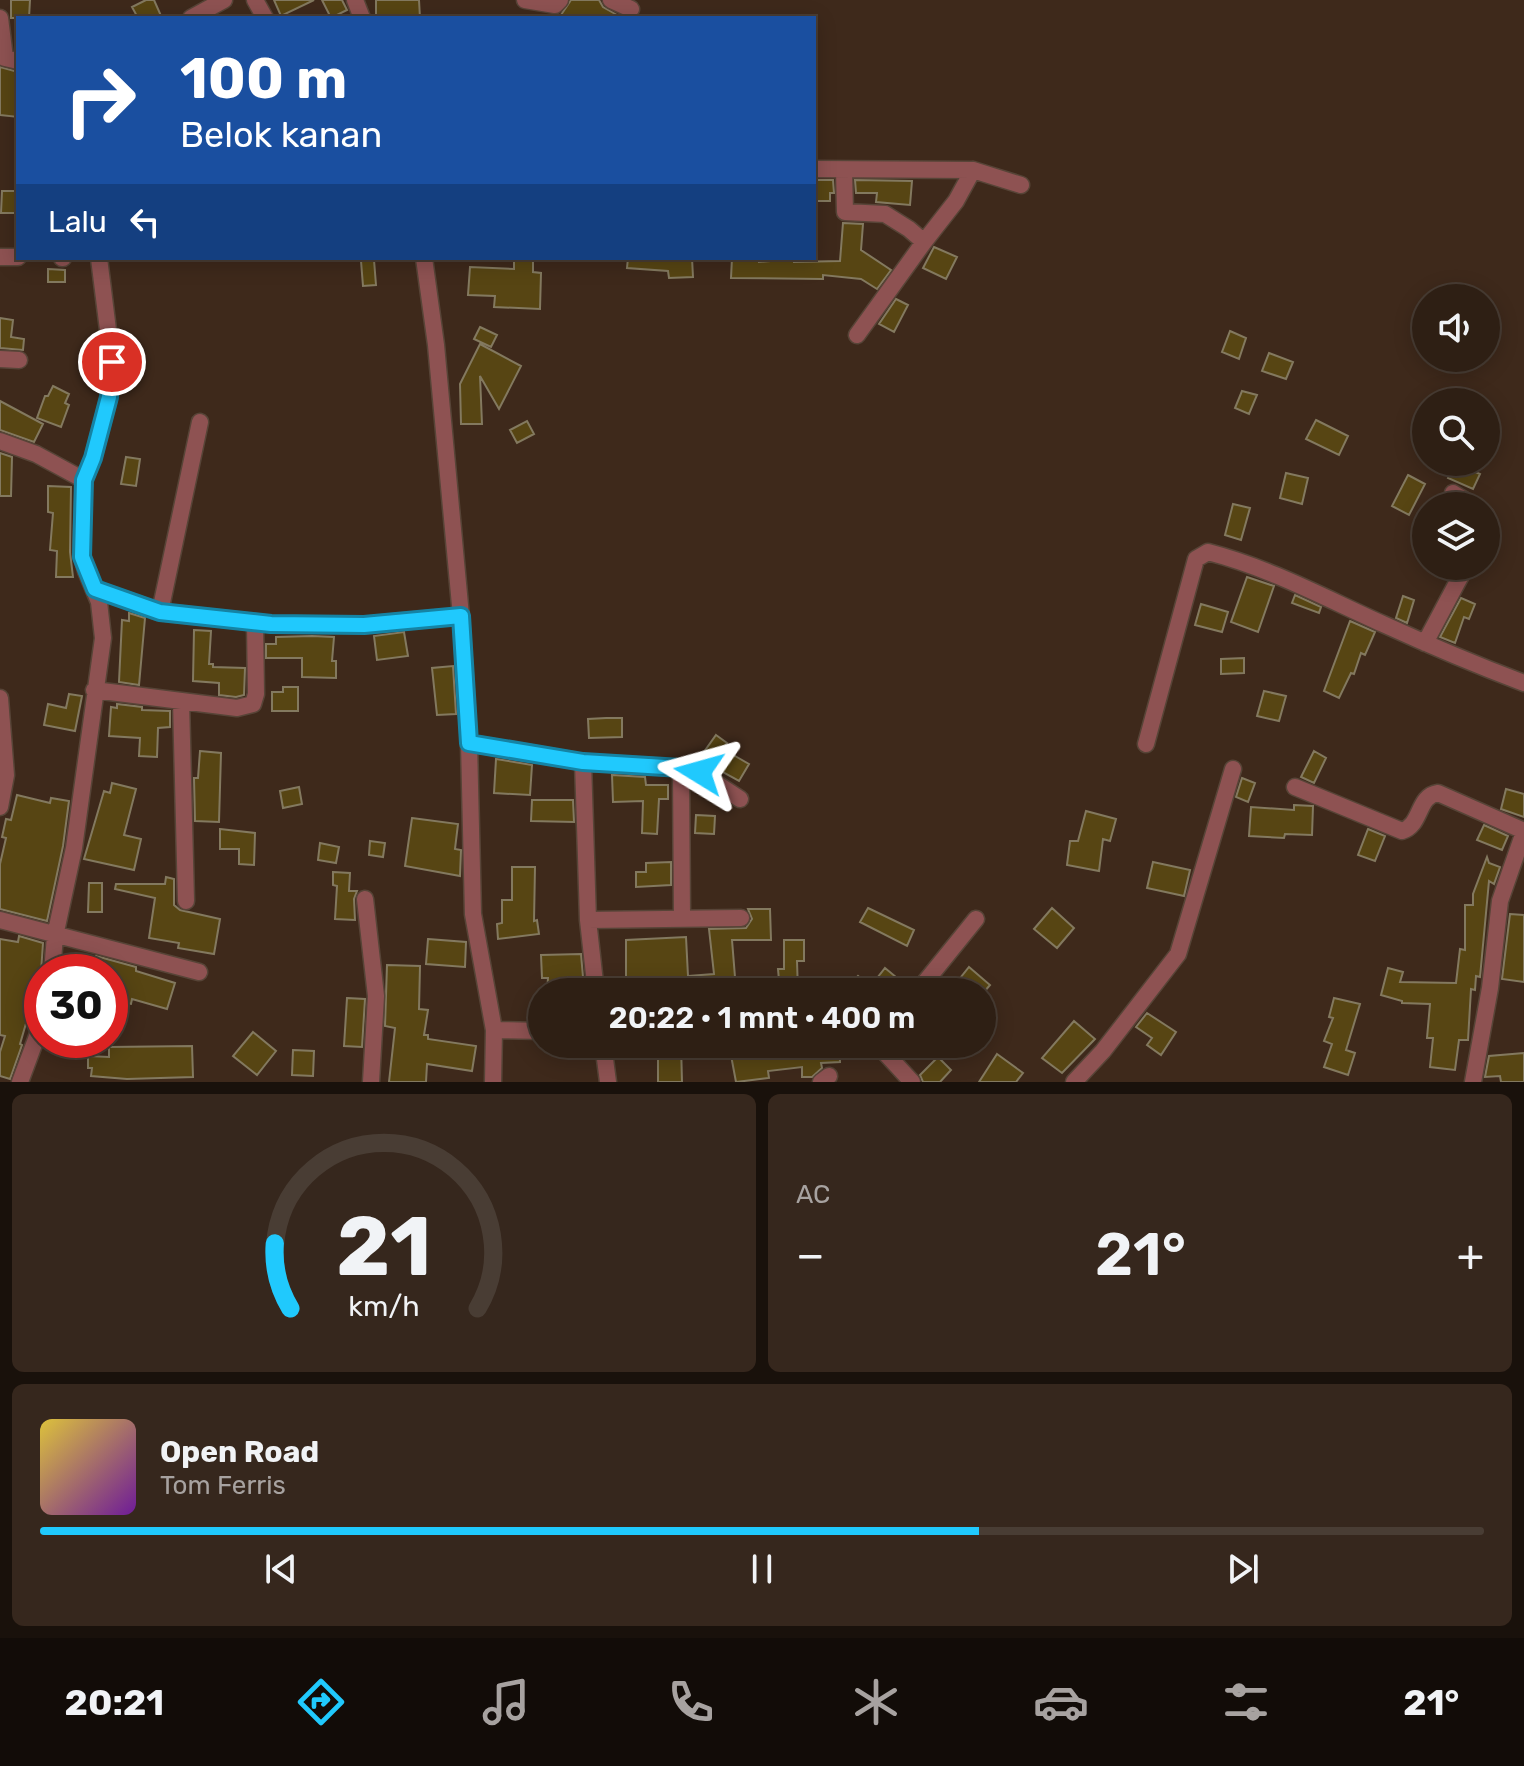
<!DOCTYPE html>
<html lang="id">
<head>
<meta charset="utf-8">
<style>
	:root { --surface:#2e1f14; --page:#36271d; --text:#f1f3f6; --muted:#a7a2a0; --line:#493d34; --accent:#20c9fd }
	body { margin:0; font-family:Rubik,sans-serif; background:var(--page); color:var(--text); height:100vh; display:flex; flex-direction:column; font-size:30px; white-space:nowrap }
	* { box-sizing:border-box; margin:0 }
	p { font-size:26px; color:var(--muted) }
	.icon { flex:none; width:44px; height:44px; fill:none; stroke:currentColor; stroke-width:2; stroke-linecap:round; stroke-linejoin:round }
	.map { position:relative; height:1082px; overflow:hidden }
	.side { display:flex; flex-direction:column; gap:12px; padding:12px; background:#19110b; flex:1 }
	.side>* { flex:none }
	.hud { position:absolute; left:16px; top:16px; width:800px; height:244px; border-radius:0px; box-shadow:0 4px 20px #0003,0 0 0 2px var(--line); background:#1a4fa0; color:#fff; overflow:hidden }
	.controls { position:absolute; left:1412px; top:284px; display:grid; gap:16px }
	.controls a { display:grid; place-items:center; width:88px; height:88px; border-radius:50%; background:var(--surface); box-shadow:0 4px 20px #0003,0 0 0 2px var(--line); font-size:40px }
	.speed { position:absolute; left:24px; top:954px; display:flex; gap:16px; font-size:40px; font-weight:700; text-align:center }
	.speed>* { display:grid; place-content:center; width:104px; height:104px; border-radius:50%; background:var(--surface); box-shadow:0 4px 20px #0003,0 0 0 2px var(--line); line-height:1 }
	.speed .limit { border:12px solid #d22; background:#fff; color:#111 }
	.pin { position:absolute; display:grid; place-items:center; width:68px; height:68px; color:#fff; margin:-34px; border:4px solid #fff; border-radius:50%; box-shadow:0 2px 8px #0007 }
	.me { position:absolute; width:88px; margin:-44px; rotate:278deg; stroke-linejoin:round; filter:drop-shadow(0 0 6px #0008) }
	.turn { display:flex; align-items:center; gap:28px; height:168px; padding:0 32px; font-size:36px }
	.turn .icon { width:104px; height:104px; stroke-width:2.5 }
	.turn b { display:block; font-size:56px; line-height:68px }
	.then { display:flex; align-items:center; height:76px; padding:0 32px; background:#0003; gap:16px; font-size:30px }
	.big { font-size:60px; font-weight:600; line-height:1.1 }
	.side .widget { flex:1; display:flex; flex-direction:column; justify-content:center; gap:12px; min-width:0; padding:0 28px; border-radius:12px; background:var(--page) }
	.side .dial { align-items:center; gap:0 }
	.dial svg { height:208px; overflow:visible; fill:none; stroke:var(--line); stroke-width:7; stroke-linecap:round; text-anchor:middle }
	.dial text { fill:var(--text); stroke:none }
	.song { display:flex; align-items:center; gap:24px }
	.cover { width:96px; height:96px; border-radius:12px; background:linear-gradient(135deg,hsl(50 70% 55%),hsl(280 70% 35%)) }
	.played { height:8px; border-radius:4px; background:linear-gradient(90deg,var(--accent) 65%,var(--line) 65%) }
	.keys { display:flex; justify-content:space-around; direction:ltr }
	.heat { display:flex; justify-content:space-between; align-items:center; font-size:44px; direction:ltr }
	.side .tiles { flex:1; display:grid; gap:12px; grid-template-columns:1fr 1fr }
	.widget:last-child { grid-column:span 2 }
	.trip { position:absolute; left:528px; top:978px; width:468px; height:80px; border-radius:40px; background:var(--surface); box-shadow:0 4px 20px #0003,0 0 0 2px var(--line); font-weight:600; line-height:80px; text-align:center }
	.tabs { display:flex; height:128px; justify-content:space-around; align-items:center; background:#120c08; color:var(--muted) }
	.tabs .icon { width:56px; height:56px }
	.tabs .selected { color:var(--accent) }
	.tabs b { font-size:36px; color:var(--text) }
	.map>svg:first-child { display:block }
	.building { fill:#574513; stroke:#83795f; stroke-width:2 }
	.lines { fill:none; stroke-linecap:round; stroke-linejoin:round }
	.street-casing { stroke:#574437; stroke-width:19 }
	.street { stroke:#8e5252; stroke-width:16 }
	.route-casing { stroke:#1583a4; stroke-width:20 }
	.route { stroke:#20c9fd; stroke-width:14 }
</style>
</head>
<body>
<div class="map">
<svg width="1524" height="1082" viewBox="0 0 1524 1082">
	<rect width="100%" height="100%" fill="#3e291b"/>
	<!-- building -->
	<path class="building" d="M11,0H30L29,18H11Z
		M146,0H154L162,18H138L132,7Z
		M274,0H314L281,16Z
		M322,0H342L347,10L331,18Z
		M376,0H419L420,18H376Z
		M571,0H599L603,7L617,15V18H559Z
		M0,67L18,72V117L0,115Z
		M814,180H833L834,193H830V201H814Z
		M855,180L912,181L910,205L876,202L877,193H856Z
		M2,191H16V213H1Z
		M843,223L863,224L861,250L891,270L877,289L861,279L823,275V279L731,278L732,258H759V262L794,259V262L840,261Z
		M934,247L957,257L946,279L923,268Z
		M514,258H533V272L541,273L540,309L494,307L495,296L468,295L470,267L514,269Z
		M628,258H692L693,277L669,278L668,271L627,268Z
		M374,260L376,285L363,286L361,261Z
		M48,269L65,270V282H48Z
		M896,299L908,305L894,332L879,324Z
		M0,318L13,320L11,337L24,339L23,350L0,348Z
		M480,327L497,335L491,347L474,339Z
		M1230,331L1246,338L1239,359L1222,352Z
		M480,344L521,366L499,409L480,376L482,424H461L460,384Z
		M1269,353L1293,362L1286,379L1262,371Z
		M53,386L69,394L65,403L69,405L61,427L37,418L45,396H48Z
		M1242,391L1257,395L1249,414L1235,408Z
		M0,401L43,424L34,442L0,430Z
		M1316,420L1348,436L1339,455L1306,439Z
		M527,421L534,434L517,443L510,430Z
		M0,453L12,457L11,496H0Z
		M126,457L140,459L136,486L121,484Z
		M1454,463L1480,474L1473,489L1448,478Z
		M1286,473L1308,478L1302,504L1280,498Z
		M1408,475L1425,484L1409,515L1392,506Z
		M48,486L71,487L70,552L73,577H56L57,551L50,550L53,513L48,512Z
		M1233,504L1250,508L1241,540L1225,535Z
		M1247,577L1274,586L1258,632L1231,622Z
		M1295,595L1321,607L1319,613L1292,603Z
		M1403,596L1414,600L1407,623L1396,618Z
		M1461,598L1475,604L1469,619L1464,617L1455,643L1440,637Z
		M1201,604L1228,612L1222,632L1195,625Z
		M129,613L145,618L139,685L119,682L122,620L129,621Z
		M1350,621L1375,632L1365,655L1361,653L1354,674L1351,673L1339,698L1324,691Z
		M194,630L211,631L209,664H213V667L245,668L244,695L236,697L219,695V683L193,681Z
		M404,632L408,656L377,660L374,636Z
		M312,636L334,637L332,661H336V678L302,677V658H266V644H276V637Z
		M1244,658V673L1221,674V659Z
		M453,666L456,714L437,715L432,668Z
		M283,687H298V711H272V692H283Z
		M1264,691L1286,696L1279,721L1257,716Z
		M69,694L82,696L75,731L44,725L48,704L66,708Z
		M117,704L142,707V710L170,711V727L158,728L157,757L139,756L140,738L109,736L111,707L117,708Z
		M606,718H622V737L589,738L588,719Z
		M716,735L727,743L723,749L749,764L739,781L699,759Z
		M200,751L221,753L219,822L195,821L194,778H198Z
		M1314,751L1326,758L1314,783L1301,777Z
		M496,759L532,765L530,795L494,793Z
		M612,775L645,777L646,785H668V799H659L657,834L642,833L643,801L613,802Z
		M1242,778L1255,783L1248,802L1236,797Z
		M112,783L136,789L124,835L141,839L134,870L84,859L104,791L110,793Z
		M299,787L302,804L283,808L280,791Z
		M1506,789L1524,794V817L1501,809Z
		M17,795L50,803L51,798L69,801L63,846L47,921L0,909V864L6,838L2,837L6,819L11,820Z
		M532,800H573L574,822L531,821Z
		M1294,805L1313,806L1312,835L1285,834L1284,838L1249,836L1251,807L1294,810Z
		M1086,811L1116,819L1110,841L1103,839L1099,871L1067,865L1070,841H1078Z
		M696,815L715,816L714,834L695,833Z
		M412,818L458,824L455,849L461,850L460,876L405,866Z
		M1484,825L1508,836L1502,850L1477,840Z
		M220,829L255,833L254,865L239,864V849H220Z
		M1368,829L1385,836L1375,861L1358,855Z
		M370,841L385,843L383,857L369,855Z
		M320,843L339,847L336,863L318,860Z
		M1487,857L1489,863L1500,867L1494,884L1489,881L1480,977L1476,976L1475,990L1471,989L1468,1040H1459L1455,1070L1430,1067L1433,1038H1427L1430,1004L1402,1003V1001L1381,995L1388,968L1403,972L1400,982L1456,983L1460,949L1465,950V905H1473V894Z
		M671,862V885L636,887V872H646V863Z
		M1153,862L1190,870L1184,896L1147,888Z
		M512,867H535L534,921L537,920L539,934L498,939L497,924L502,923V900H512Z
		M333,872L350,873L349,891H357L354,899L355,920L335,919L337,886L333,885Z
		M166,877L174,879V905L180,910L220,919L214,954L178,948L179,943L149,938L155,898L115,889L116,884H165Z
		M89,883H102V912H88Z
		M868,908L914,930L907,946L860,922Z
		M1052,908L1074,928L1057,948L1034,929Z
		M748,909H770L771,940H732L735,977L724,978V992H607L606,979L626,978V940L686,937L688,976L714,974L709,929L746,928L752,919Z
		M1510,914L1524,915V982L1502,979Z
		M19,936L43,943L41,972L20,1044L22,1045L10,1079L0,1076V1052L5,1036L0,1035V939L18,942Z
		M428,939L466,942L465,967L426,964Z
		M784,940H804V961H797L798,992H780L778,969H784Z
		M581,954L583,977H568V992H547L548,978H542L541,955Z
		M96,956L136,967V971L175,983L167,1009L132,999L131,1004L110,1001V972H91Z
		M387,965L420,966L419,1009L428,1010L424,1035H428V1039L476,1046L472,1071L427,1064L426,1082H389L395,1028L385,1026Z
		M969,967L990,985L984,992H949Z
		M885,968L908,987L906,992H843L858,976L870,987Z
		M347,998L365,999L362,1047L344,1046Z
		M1334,998L1360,1004L1346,1050L1355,1053L1348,1075L1324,1067L1332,1044L1324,1041L1333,1018L1329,1017Z
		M1147,1013L1176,1032L1161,1055L1147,1045L1152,1038L1136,1027Z
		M1074,1021L1095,1039L1062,1073L1042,1058Z
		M253,1032L276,1051L257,1075L233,1056Z
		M658,1044H681L682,1082H658Z
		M761,1044H839L840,1062L821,1063L822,1068L812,1077H802V1067L768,1071L769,1078L736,1082L730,1050Z
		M192,1046L193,1077L127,1079L91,1076L92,1068H88V1056L109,1057V1047Z
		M293,1050L314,1051L313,1076L292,1075Z
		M1524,1053V1082H1501L1500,1076L1485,1077L1489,1056Z
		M997,1054L1023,1073L1016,1082H979Z
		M938,1057L951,1070L940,1082H923L920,1075Z"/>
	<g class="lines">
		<defs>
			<path id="street" d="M255,0L265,18
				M355,0L362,18
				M525,0L555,5L560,0
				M611,0L631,9
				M0,18L5,58L18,61
				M191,18L224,0
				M814,169L973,170L1021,185
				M844,171L845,212L885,214L909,229L924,242
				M0,257H18
				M62,258H63
				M424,258L436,345L461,616L469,743L473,914L494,1030L493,1082
				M857,335L924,242L956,201L973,170
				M0,359L19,360
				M0,441L36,454L84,480
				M1453,493L1474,506
				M1486,515V527
				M95,589L160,612L271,624L364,625L461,616
				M160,612L200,422
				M1425,643L1466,566
				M94,690L237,708L253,704L256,694L255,623
				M0,698L6,775L0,807
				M181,701L186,901
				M469,743L583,762L588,920L596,992
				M1146,744L1196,559L1208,552C1270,568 1325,598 1383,624C1429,645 1476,665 1524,683
				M583,762L681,768L699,772L740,799
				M681,768L682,919
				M1295,787L1402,831C1422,825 1417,796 1438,793L1524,831
				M365,899L376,996L371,1082
				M0,920L199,972
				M588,920L741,918
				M52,972L55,936L74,848L103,638L99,602L86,571L81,552L84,480L93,458L109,397L112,362L99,258
				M917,992L976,919
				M494,1030L542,1031
				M603,1044L608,1082
				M877,1044L912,1082
				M20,1082L42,1023
				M821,1082L829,1076
				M1074,1082L1103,1051L1178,954L1233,769
				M1473,1082L1490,988L1500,901L1524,832"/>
		</defs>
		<!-- street casing -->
		<use href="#street" class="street-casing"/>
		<!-- street -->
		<use href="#street" class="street"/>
	</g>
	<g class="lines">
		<defs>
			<path id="route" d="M112,362L109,397L93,458L84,480L82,557L95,589L160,612L271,624L364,625L461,616L469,743L583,762L681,768L699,772"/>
		</defs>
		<!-- route casing -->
		<use href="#route" class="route-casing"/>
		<!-- route -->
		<use href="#route" class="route"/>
	</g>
</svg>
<div class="controls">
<a><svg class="icon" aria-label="sound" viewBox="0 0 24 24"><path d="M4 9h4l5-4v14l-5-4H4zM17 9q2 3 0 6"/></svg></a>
<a><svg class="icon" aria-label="search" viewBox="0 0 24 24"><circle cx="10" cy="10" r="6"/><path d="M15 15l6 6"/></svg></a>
<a><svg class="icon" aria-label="layers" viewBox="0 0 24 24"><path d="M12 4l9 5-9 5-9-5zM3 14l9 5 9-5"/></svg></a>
</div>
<div class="speed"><div class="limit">30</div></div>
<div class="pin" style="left:112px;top:362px;background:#d93025"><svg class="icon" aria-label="arrive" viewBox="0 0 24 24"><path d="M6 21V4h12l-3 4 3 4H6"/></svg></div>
<svg class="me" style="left:699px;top:772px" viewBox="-20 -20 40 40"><path d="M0-17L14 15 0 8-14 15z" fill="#20c9fd" stroke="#fff" stroke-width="4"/></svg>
<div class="trip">20:22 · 1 mnt · 400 m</div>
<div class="hud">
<div class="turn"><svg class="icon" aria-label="right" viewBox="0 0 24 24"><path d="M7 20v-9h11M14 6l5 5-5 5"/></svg><div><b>100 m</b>Belok kanan</div></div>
<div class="then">Lalu<svg class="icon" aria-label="left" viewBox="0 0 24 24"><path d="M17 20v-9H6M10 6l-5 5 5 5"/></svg></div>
</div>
</div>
<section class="side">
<div class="tiles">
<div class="widget dial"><svg viewBox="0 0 100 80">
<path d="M14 69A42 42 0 1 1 86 69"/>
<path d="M14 69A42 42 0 0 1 8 44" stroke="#20c9fd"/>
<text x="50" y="56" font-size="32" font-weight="700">21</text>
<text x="50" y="72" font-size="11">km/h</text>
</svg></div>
<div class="widget"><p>AC</p>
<div class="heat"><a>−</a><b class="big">21°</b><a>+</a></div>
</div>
<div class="widget">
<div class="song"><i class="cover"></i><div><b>Open Road</b><p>Tom Ferris</p></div></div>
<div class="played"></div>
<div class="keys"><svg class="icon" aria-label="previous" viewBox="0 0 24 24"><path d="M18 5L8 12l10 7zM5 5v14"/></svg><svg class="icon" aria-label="pause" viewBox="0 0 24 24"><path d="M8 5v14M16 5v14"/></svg><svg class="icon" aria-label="next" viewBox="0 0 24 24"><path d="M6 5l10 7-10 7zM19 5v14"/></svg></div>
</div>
</div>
</section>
<nav class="tabs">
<b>20:21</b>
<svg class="icon selected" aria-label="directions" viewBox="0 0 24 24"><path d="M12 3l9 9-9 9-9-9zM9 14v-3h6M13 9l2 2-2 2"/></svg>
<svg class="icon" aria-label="music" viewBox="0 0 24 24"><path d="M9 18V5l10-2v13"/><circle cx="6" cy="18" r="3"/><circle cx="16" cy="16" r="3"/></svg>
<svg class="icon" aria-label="phone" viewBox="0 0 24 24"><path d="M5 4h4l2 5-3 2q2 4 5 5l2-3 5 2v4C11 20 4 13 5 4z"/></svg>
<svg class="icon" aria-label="climate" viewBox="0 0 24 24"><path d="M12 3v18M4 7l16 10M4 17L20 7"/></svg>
<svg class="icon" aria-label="car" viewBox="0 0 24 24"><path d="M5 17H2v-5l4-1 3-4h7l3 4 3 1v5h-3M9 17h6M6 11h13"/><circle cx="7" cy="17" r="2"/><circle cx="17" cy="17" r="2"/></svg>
<svg class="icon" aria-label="filters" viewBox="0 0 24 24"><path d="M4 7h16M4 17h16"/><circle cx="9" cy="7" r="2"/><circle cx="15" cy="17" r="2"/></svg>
<b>21°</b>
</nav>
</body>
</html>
